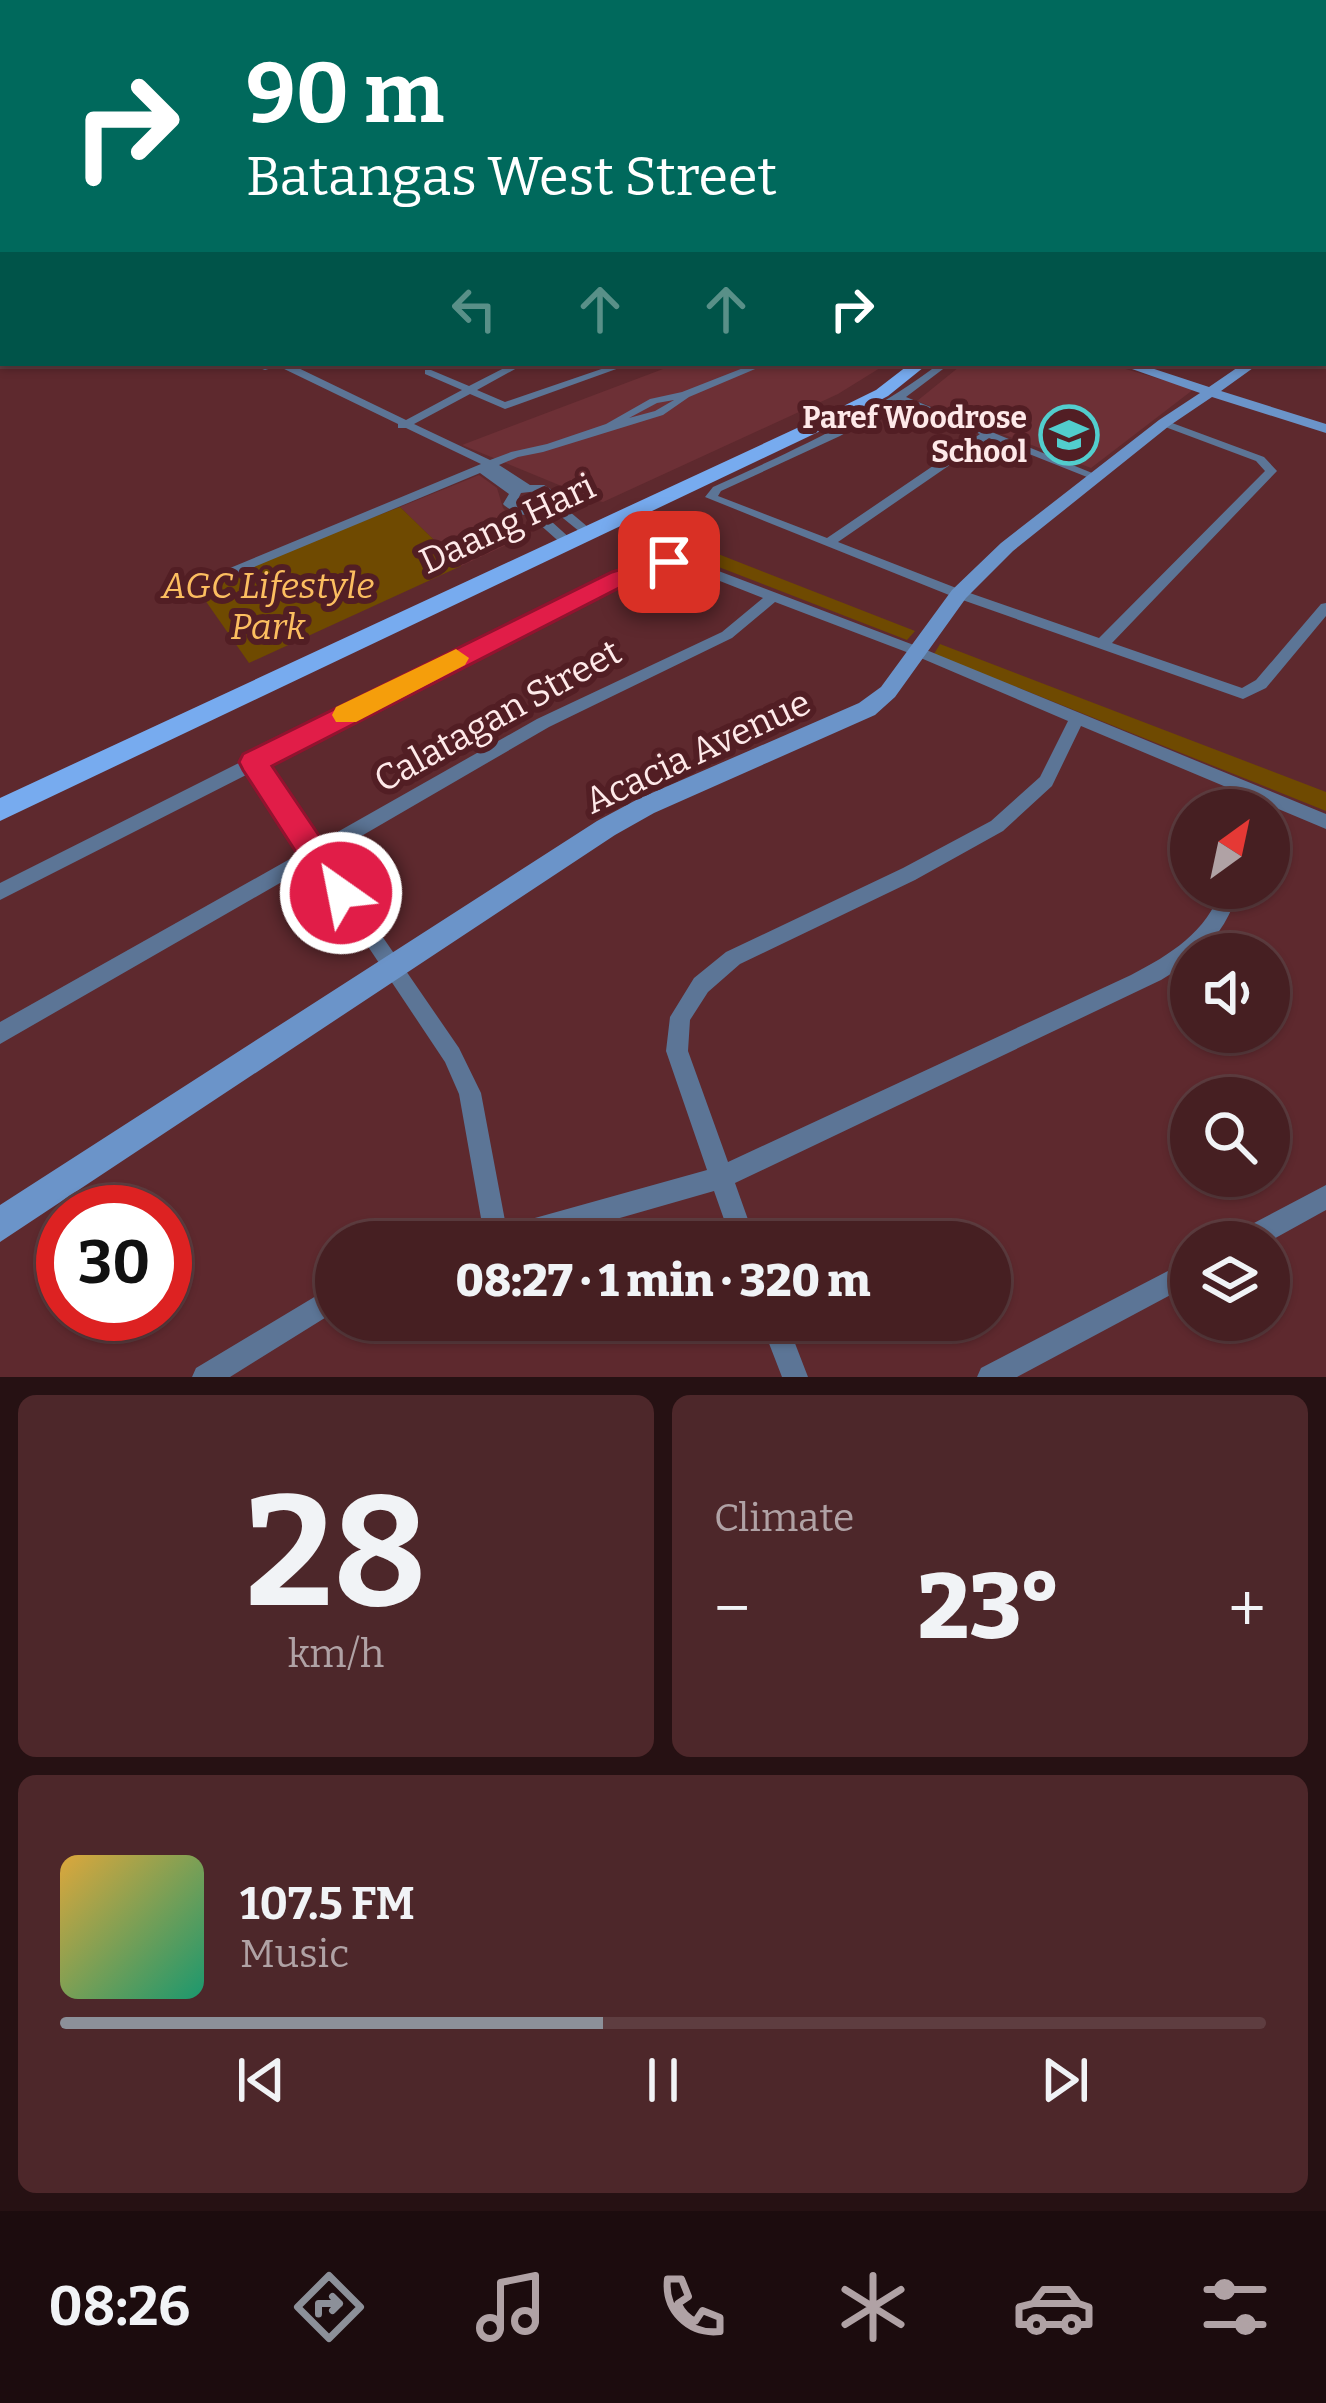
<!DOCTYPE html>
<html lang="en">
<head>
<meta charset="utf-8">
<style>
	:root { --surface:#461f22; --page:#4d272a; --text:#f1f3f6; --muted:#b0a2a5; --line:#5e3d40; --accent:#8c9099 }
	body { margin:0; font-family:Bitter,serif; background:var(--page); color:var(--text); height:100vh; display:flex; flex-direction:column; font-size:45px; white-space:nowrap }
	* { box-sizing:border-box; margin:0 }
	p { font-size:39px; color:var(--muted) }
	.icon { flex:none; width:66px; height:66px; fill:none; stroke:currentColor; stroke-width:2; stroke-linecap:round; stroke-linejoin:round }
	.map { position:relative; height:1377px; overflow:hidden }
	.drawer { display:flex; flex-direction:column; gap:18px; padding:18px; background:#261113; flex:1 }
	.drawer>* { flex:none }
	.banner { position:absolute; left:0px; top:0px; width:1326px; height:366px; box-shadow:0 3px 9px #0004,0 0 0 3px var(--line); background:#00695c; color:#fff; overflow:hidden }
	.needle { width:78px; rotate:33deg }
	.controls { position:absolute; left:1170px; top:789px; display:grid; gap:24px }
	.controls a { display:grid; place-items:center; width:120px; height:120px; border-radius:50%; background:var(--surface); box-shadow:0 3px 9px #0004,0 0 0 3px var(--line); font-size:60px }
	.speed { position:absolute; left:36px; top:1185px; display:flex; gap:24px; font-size:60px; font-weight:700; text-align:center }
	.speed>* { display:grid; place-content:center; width:156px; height:156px; border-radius:50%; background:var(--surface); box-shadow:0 3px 9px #0004,0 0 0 3px var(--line); line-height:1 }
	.speed .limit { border:18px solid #d22; background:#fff; color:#111 }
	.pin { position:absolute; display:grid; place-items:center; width:102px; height:102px; color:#fff; margin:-51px; border-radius:24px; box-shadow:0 6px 18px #0006 }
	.me { position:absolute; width:132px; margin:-66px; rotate:327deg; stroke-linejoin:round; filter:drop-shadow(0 0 9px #0008) }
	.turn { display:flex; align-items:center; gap:42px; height:252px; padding:0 48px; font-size:54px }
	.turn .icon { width:156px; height:156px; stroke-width:2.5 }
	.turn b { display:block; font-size:84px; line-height:102px }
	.lanes { display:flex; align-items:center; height:114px; padding:0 48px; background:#0003; justify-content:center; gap:60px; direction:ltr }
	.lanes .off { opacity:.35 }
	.big { font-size:90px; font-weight:800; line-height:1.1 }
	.drawer .tile { flex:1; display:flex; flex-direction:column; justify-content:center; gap:18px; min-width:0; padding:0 42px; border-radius:18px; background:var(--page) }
	.drawer .dial { align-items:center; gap:0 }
	.dial b { font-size:156px; line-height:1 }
	.song { display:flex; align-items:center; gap:36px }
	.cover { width:144px; height:144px; border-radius:18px; background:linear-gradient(135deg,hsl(40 70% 55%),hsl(160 70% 35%)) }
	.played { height:12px; border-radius:6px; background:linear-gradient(90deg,var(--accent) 45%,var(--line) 45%) }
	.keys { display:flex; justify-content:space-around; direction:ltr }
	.heat { display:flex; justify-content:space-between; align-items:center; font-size:66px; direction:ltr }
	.drawer .tiles { flex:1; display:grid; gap:18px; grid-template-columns:1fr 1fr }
	.tile:last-child { grid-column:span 2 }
	.trip { position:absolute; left:315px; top:1221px; width:696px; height:120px; border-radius:60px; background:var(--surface); box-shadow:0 3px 9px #0004,0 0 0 3px var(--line); font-weight:800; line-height:120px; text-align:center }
	.tab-bar { display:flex; height:192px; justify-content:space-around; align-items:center; background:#1c0c0e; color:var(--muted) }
	.tab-bar .icon { width:84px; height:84px }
	.tab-bar .current { color:var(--accent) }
	.tab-bar b { font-size:54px; color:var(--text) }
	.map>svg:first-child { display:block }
	.built { fill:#6d3036 }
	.green { fill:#6f4a01 }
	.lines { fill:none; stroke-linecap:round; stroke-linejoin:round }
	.street { fill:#5c7596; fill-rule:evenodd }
	.secondary { fill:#6b94c9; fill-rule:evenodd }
	.primary { fill:#77abef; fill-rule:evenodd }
	.route { fill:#e11d48; stroke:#92132f; stroke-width:3 }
	.slow { fill:#f59e0b }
	.labels { text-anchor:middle; stroke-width:12; stroke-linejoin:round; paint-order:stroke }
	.far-poi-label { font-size:30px; font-weight:bold; fill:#fee9e9; stroke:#521e24; text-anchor:end }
	.street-label { font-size:36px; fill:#fee9e9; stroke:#521e24 }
	.park-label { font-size:36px; font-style:italic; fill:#fcbe60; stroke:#521e24 }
</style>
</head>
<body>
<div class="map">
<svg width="1326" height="1377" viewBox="0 0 1326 1377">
	<rect width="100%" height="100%" fill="#5e292e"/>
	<!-- built -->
	<path class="built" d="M679,363H888L838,394L603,502L573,495L559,485L462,445Z
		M964,363H1105L1194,389L1091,468L917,401Z
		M479,475L497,488L503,508L517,524L515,541L461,566L400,507Z"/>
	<!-- green -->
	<path class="green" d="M400,507L461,566L249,663L198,590L235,570Z
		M639,523L915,631L907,640L623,530Z
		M940,644L1326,792V811L934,654Z"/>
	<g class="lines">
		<!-- street -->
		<path class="street" d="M1326,155V162L1323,164V157Z
			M3,185V189L0,190V186Z
			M0,207L3,208V212L0,211Z
			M1323,258H1326V263H1323Z
			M1323,291L1326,292V298L1323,297Z
			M246,363H288L406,420L462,390L425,374V370H431L469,386L514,363H526L477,390L505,402L619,363H633L505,409L470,394L414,424L490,460L511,452L547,444L606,424L650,399L682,392L756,363H769L689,397L663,415L543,452L518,457L499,465L530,485H544L560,495L557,501L595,533L593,536H585L553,510L541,512L572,540V546H564L529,515C521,516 509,510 503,504L509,494L480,473L223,580L216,576L218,573L481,464L406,428H398V424L278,366L265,370ZM674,400L655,411L629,418L657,403ZM538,491L548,496L544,504L526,508L516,503L521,493Z
			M889,363H904L906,365L901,368Z
			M940,363H951L906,397L1102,477L1096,480L1092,479L989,438L838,542L964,591L1099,638L1265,471L1256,461L1160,425V421L1164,420L1264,457L1277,471L1112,643L1242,688L1256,680L1321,604L1326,603V616L1266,688L1243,699L954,597L705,497L713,487C792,451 871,416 940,363ZM899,402L980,434L827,538L718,496L721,491L840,436Z
			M669,558L700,564L919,647L1326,814V829L1081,726L1052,786L1003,831L915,880L740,964L708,992L690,1020L688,1051L728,1162L1131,975C1171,954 1206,933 1222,888H1240C1231,914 1220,935 1199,954H1191L1190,962L1161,980L735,1183L756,1242H732L714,1191L536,1242H481L484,1235L459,1094L445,1062L313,864L0,1044V1022L304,851L252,772L0,900V883L615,574ZM669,566L692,570L763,598L722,632L537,719L318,843L265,765L625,580ZM775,602L909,653L1068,721L1040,777L991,821L903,868L726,952L694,978L670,1017L666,1051L707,1170L506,1226L481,1093L459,1048L327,856L549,727L732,638Z
			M1326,1185V1210L1268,1242H1232L1235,1233Z
			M1191,1259V1284L1017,1377H977L981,1368Z
			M336,1284V1311L230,1377H192L196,1368Z
			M760,1320H786L808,1377H782Z"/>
		<!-- secondary -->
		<path class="secondary" d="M3,171V177L0,178V172Z
			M1326,319V327L1323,328V320Z
			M1115,363H1136L1209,387L1244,363H1260L1221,391L1326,424V433L1212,397L1169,426L1013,551L966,598L895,697L875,715L654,813L615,835L0,1242V1205L597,821L638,799L859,703L881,687L952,590L1001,543L1159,420L1200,393Z"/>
		<!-- primary -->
		<path class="primary" d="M911,363H929L888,396L835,424L0,821V798L823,416L876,390Z"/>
	</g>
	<!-- sky -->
	<linearGradient id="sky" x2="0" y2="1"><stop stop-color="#341719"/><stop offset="0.44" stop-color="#684957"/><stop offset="1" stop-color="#684957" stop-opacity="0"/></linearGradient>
	<rect width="1326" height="347" fill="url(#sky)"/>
	<!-- route -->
	<path class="route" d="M669,555L681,562L677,567L629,583L272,766L358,893L353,903L341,908L329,903L243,770L239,762L243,754L612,572Z"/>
	<!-- slow -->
	<path class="slow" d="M456,649L469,658L465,665L356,722H336L332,715L336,707Z"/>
	<!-- icons -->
	<defs>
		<symbol id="school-ring" viewBox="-11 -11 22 22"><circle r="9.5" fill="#521e24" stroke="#52cdcd" stroke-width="1.5"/><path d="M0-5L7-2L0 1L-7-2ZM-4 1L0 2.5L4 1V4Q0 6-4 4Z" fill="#52cdcd"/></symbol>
	</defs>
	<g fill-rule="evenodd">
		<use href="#school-ring" x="1036" y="402" width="66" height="66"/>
	</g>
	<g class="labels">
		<!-- far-poi labels -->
		<g class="far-poi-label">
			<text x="1027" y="428">Paref Woodrose<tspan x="1027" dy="34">School</tspan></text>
		</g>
		<!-- street labels -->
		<g class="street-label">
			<text transform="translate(507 523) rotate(-25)" y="13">Daang Hari</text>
			<text transform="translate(497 715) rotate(-29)" y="13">Calatagan Street</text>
			<text transform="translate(697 751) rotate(-25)" y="13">Acacia Avenue</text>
		</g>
		<!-- park labels -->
		<g class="park-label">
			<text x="268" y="598">AGC Lifestyle<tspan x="268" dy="41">Park</tspan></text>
		</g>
	</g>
</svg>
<div class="controls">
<a><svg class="needle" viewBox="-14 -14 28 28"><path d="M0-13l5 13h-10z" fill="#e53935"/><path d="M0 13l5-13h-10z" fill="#b0a2a5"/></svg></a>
<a><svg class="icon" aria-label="sound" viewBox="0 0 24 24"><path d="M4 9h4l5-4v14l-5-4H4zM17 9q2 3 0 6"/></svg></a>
<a><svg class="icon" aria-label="search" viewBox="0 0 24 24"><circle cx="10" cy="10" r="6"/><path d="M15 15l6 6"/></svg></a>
<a><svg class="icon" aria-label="layers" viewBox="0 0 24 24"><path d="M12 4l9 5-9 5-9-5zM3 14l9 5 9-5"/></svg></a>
</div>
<div class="speed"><div class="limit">30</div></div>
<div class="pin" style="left:669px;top:562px;background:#d93025"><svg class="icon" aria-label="arrive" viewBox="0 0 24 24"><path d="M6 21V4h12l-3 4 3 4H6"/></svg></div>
<svg class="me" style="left:341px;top:893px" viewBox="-20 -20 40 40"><circle r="17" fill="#e11d48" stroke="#fff" stroke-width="3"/><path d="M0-11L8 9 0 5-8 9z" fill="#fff"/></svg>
<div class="trip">08:27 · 1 min · 320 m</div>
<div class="banner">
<div class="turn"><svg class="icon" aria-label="right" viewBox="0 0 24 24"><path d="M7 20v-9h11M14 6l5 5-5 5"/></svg><div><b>90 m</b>Batangas West Street</div></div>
<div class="lanes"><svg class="icon off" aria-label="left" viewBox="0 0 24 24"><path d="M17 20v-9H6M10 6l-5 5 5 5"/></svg><svg class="icon off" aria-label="ahead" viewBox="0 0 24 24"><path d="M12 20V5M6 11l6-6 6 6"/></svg><svg class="icon off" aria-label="ahead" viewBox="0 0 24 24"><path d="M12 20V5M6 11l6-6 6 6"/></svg><svg class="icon" aria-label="right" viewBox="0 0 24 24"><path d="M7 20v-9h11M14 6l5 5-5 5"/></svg></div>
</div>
</div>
<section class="drawer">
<div class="tiles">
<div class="tile dial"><b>28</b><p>km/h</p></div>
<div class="tile"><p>Climate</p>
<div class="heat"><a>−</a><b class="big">23°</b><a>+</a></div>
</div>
<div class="tile">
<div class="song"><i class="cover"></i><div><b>107.5 FM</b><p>Music</p></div></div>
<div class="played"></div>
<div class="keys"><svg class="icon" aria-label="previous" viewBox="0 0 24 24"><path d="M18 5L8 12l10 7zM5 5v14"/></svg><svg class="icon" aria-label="pause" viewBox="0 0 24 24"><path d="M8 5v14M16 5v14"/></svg><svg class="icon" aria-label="next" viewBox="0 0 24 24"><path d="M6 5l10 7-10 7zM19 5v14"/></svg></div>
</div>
</div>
</section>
<nav class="tab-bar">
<b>08:26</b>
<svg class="icon current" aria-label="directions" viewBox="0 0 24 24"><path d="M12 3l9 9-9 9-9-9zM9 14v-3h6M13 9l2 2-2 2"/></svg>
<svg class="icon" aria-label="music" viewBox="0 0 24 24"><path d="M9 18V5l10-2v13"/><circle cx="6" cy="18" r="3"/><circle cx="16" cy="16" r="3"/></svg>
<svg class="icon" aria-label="phone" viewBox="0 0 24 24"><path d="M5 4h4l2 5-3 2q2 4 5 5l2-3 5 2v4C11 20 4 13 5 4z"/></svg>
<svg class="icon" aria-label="climate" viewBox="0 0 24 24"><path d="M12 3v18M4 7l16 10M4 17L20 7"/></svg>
<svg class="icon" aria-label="car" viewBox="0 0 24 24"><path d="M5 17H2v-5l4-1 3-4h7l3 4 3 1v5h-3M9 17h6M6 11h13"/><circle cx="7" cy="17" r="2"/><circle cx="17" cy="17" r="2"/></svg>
<svg class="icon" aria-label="filters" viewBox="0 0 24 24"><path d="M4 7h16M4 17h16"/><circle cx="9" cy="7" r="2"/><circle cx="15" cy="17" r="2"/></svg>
</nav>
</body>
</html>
